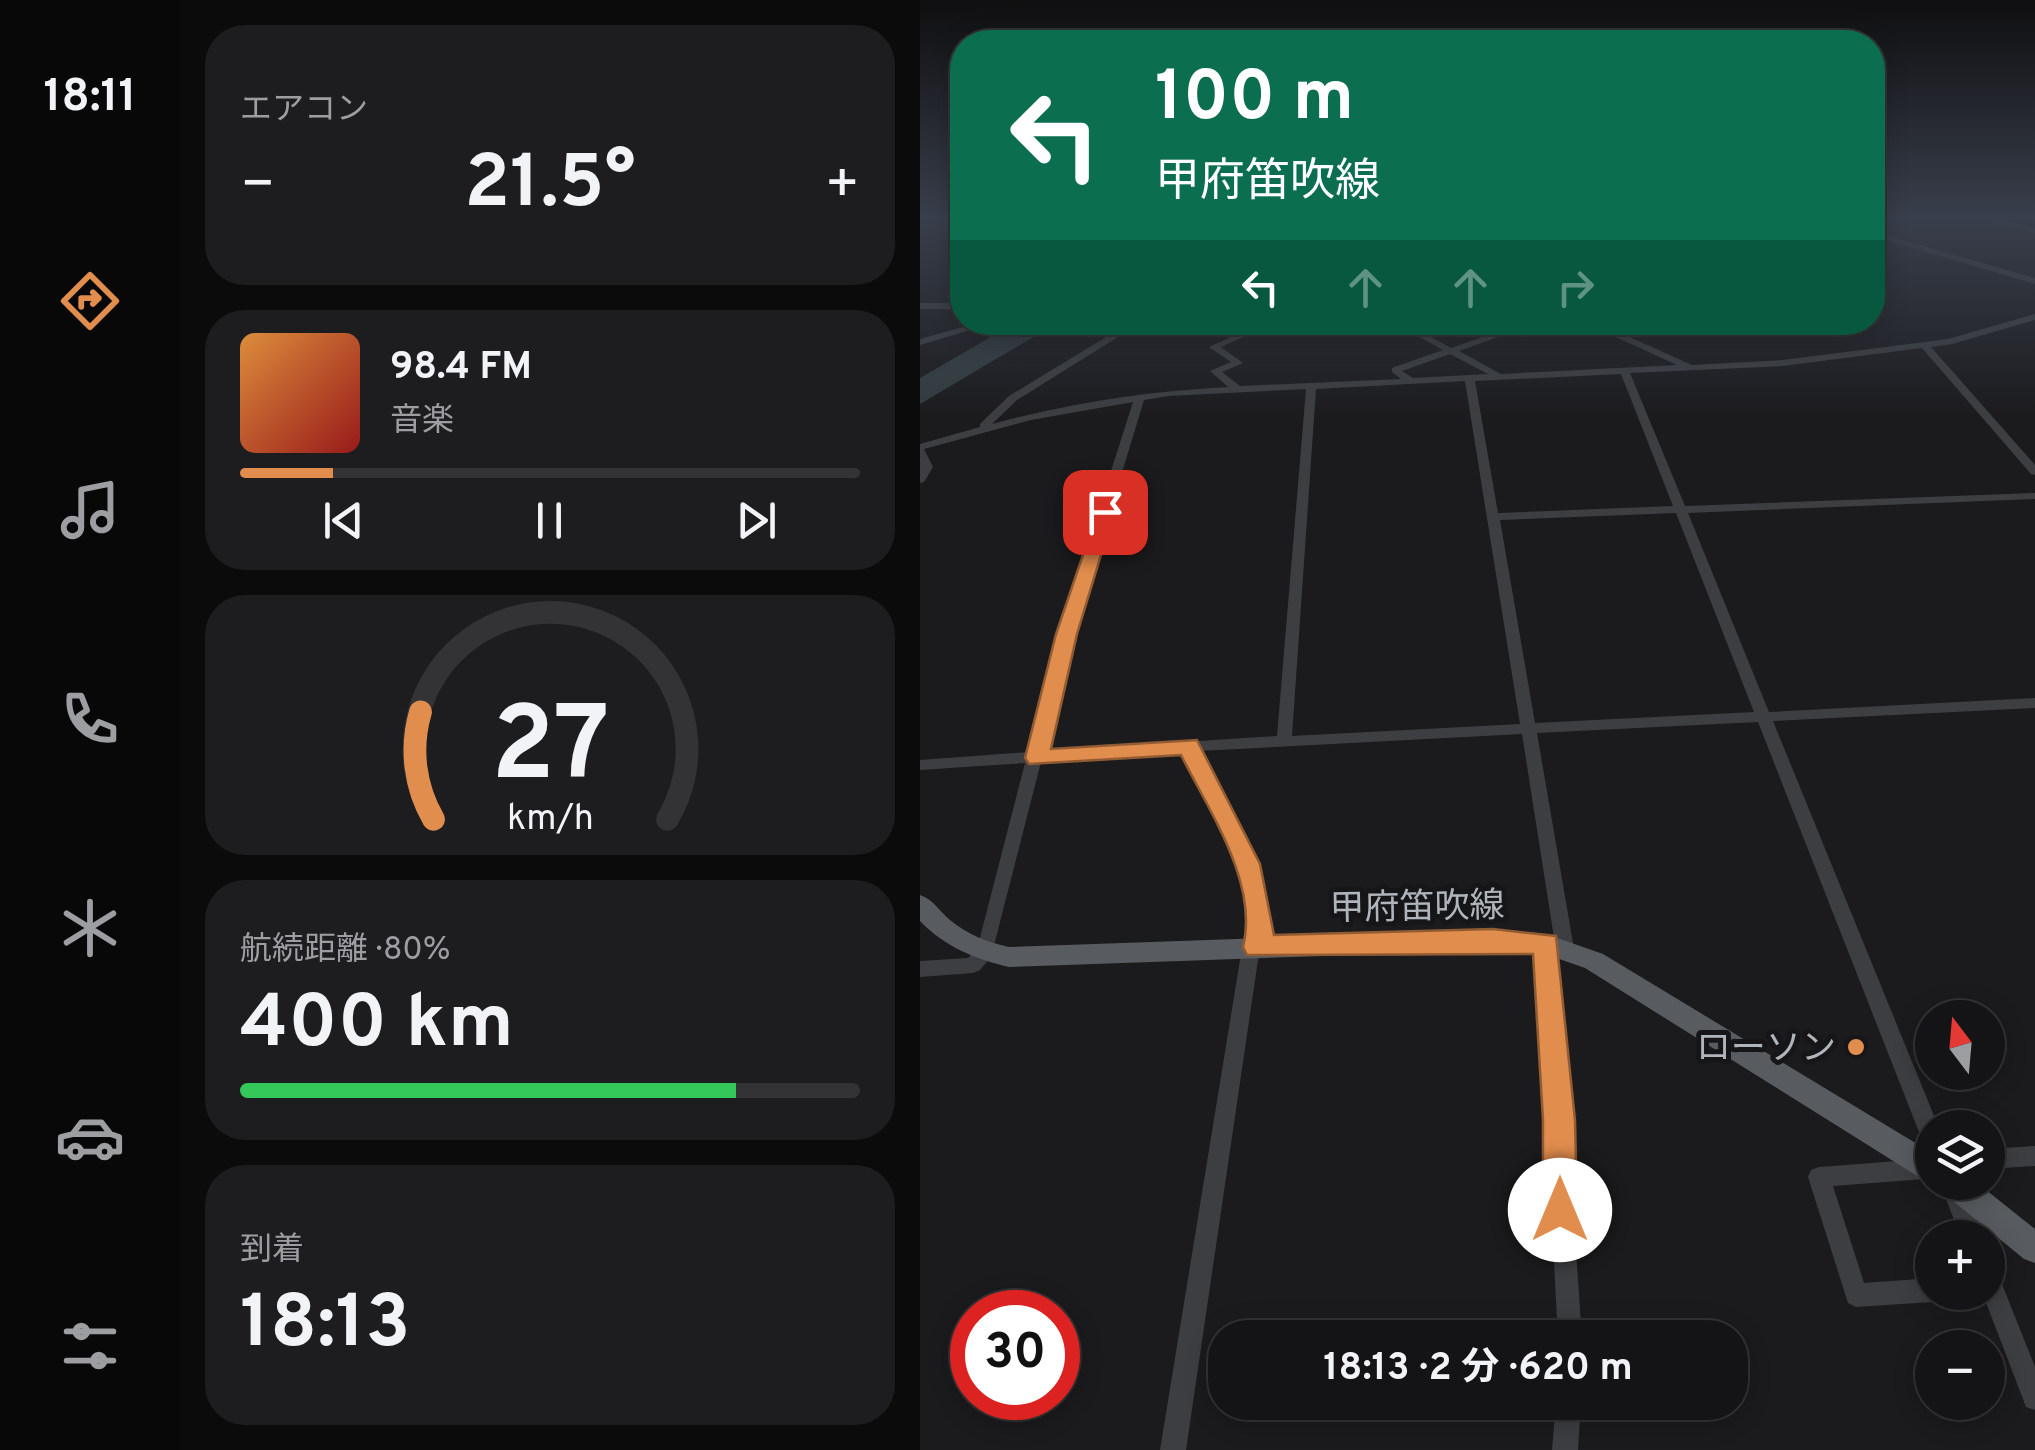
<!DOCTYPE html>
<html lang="ja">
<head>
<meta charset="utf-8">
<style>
	:root { --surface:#141416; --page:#1d1d1f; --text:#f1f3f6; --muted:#9d9ea1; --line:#333335; --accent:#e18d4e }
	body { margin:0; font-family:Overpass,"Noto Sans JP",sans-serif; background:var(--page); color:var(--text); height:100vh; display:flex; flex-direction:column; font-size:38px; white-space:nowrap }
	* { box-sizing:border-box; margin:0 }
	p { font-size:32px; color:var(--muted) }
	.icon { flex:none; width:55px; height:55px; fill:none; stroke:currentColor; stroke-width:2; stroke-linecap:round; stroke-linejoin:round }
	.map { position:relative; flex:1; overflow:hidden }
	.sheet { display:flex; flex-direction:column; gap:25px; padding:25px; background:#0b0b0c; width:740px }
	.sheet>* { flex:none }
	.banner { position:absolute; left:30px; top:30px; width:935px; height:305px; border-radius:40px; box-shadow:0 5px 25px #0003,0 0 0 2px var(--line); background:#0b6e4f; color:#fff; overflow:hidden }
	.needle { width:65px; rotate:344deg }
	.controls { position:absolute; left:995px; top:1000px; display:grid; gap:20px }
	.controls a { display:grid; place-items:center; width:90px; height:90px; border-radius:50%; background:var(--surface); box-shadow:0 5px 25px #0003,0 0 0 2px var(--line); font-size:50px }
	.speed { position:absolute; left:30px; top:1290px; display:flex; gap:20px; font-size:50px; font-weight:700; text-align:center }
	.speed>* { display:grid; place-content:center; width:130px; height:130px; border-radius:50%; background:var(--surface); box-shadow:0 5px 25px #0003,0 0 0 2px var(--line); line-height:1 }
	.speed .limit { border:15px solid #d22; background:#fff; color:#111 }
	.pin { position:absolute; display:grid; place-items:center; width:85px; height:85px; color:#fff; margin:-42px; border-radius:20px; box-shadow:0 5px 15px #0006 }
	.me { position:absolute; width:110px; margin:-55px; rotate:0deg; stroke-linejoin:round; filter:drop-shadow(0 0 8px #0008) }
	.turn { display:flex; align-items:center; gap:35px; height:210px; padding:0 40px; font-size:45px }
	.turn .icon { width:130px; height:130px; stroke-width:2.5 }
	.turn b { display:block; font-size:70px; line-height:85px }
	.lanes { display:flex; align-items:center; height:95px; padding:0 40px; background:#0003; justify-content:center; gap:50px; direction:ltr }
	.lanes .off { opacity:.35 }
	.big { font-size:75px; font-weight:700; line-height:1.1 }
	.sheet .widget { flex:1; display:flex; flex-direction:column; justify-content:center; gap:15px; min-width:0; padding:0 35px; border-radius:40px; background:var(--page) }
	.sheet .dial { align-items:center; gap:0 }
	.dial svg { height:260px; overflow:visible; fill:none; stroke:var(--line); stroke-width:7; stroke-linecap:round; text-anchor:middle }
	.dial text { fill:var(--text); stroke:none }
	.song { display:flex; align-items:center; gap:30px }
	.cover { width:120px; height:120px; border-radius:15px; background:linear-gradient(135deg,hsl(30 70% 55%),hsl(0 70% 35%)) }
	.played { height:10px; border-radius:5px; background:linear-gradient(90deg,var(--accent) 15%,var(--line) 15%) }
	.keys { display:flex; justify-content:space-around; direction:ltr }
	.heat { display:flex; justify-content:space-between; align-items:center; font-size:55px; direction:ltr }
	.charge { height:15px; border-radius:8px; background:linear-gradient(90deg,#34c759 80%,var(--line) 0) }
	.trip { position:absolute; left:288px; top:1320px; width:540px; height:100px; border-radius:40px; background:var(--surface); box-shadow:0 5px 25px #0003,0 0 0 2px var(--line); font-weight:700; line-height:100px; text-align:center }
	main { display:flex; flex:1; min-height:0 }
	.tabs { display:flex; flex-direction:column; width:180px; justify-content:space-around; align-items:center; background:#080809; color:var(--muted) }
	.tabs .icon { width:70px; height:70px }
	.tabs .current { color:var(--accent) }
	.tabs b { font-size:45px; color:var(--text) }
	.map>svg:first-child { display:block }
	.water { fill:#323d40 }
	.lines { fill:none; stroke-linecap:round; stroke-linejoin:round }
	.minor { fill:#3c3e41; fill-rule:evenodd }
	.major { fill:#585c60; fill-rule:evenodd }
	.route { fill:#e18d4e; stroke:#925c33; stroke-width:2.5 }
	.poi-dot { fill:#e18d4e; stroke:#161618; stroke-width:4 }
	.labels { text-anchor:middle; stroke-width:10; stroke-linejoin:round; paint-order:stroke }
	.near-street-label { font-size:35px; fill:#afb5bb; stroke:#161618 }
	.near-poi-label { font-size:35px; fill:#afb5bb; stroke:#161618; text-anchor:end }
</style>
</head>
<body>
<main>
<nav class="tabs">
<b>18:11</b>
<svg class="icon current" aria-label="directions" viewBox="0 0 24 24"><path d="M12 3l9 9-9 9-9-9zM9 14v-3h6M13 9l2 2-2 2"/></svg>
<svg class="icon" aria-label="music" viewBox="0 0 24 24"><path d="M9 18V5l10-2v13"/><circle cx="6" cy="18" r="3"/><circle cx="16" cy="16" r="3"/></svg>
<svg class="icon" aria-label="phone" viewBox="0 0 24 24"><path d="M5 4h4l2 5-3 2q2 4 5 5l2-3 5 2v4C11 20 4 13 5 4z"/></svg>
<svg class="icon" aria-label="climate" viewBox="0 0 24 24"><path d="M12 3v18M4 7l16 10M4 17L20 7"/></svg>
<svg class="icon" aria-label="car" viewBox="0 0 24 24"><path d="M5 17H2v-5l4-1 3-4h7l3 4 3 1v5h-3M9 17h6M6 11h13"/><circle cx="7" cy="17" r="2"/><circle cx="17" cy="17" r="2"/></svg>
<svg class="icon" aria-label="filters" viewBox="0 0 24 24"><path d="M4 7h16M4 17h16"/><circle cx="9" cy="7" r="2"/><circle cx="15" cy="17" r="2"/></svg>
</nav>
<section class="sheet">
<div class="widget"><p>エアコン</p>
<div class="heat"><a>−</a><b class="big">21.5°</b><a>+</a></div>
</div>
<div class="widget">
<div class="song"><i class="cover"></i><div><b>98.4 FM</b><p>音楽</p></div></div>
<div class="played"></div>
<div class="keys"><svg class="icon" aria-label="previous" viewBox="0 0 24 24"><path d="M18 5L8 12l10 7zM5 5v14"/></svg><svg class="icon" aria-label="pause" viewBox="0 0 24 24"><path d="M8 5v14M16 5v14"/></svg><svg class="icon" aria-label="next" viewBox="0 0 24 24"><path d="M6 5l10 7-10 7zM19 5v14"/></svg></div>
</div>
<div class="widget dial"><svg viewBox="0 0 100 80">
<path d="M14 69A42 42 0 1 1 86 69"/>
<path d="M14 69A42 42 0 0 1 10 36" stroke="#e18d4e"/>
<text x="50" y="56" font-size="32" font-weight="700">27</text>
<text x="50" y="72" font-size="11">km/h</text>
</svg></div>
<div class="widget"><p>航続距離 · 80%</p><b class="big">400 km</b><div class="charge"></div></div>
<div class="widget"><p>到着</p><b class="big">18:13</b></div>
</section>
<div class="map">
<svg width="1115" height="1450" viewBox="0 0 1115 1450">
	<rect width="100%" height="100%" fill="#1b1b1d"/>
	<!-- water -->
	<path class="water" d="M95,323H137L0,404V378Z"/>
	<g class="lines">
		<!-- minor -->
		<path class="minor" d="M1061,218H1072L1115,229V233Z
			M952,231L1115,278V284L952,236Z
			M0,303H42V309H0Z
			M1115,314V320L1032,344L1011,347L1115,465V475L1111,474L1002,348L863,366L710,373L765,506L1115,493V499L768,513L849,712L1115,698V708L853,721L1019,1128H1012V1147L1005,1144L1001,1137L838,722L617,733L654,949L651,954L645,956L639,954L635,945L662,1338H638L617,944L620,939L626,937L632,939L635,944L602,734L279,751C301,800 361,884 347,938C345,945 341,953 338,960L266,1450H240L320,960C323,953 327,945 329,938C343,883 285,801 264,752L121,762L71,957L60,970L53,973L0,977V961L48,958L57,949L105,763L0,770V760L108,752L139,634L213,402L111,420L4,449L13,467L4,482L0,483V444L60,427V424L89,396L211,322H222L97,400L72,424C149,403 229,391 308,387L290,371L311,362L289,347L344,322H357L301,347L323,363L302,372L320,386L481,379L472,372V368L523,350L472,322H484L531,348L605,322H619L539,351L581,374L757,365L663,322H676L772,365L863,360L1028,339ZM530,354L568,374L493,378L482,371ZM701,374L753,506L578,513L555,381ZM545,381L600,724L372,736L396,389ZM386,389L357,736L124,751L153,634L224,400L248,396ZM756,513L834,712L615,723L580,520Z
			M61,322H77L0,345V339Z
			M1115,1146V1166L1068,1169V1149Z
			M1005,1159L1012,1162V1176L1005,1179L913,1186L944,1283L1012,1278V1292H1023L1020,1298L1012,1302L936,1307L928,1303L888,1177L891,1170L899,1167Z
			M1039,1182L1042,1183L1063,1238H1041L1023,1191L1026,1183Z
			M1068,1265L1076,1269L1115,1367V1410L1106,1407L1062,1292H1068Z
			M636,1402H661L658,1450H632Z"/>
		<!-- major -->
		<path class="major" d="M0,895C13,899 20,912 30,920C48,935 67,942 89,947L573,930L626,934L683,954L1012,1153L1013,1182L1002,1179L665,968L625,954L573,950L89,967C55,959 25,947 0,921Z
			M1018,1182H1056L1115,1229V1263L1104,1259L1022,1192Z"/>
	</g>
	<!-- sky -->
	<linearGradient id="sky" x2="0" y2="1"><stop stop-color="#0f0f10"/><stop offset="0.52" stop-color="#393f4c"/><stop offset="1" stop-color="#393f4c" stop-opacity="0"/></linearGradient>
	<rect width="1115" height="420" fill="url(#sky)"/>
	<!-- route -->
	<path class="route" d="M179,508L194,512L157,634L131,749L277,740L340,864L354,935L573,929L636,936L655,1120L657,1210L652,1221L640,1226L628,1221L623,1210V1120L613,954L327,955L323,947C339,883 289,811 261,755L109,764L105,758L136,634Z"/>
	<!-- markers -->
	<circle class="poi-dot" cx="936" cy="1047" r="10"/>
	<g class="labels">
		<!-- near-street labels -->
		<g class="near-street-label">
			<text transform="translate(497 906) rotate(-1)" y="12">甲府笛吹線</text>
		</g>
		<!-- near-poi labels -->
		<g class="near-poi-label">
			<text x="916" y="1059">ローソン</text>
		</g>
	</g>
</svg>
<div class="controls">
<a><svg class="needle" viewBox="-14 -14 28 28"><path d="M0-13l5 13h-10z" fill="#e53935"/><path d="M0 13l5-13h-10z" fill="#9d9ea1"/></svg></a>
<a><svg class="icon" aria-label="layers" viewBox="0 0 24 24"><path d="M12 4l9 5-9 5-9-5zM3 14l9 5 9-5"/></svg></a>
<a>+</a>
<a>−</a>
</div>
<div class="speed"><div class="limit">30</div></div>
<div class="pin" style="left:185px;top:512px;background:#d93025"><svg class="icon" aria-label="arrive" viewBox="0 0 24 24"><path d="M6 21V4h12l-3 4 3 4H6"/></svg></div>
<svg class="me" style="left:640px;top:1210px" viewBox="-20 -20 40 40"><circle r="19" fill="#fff"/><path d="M0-13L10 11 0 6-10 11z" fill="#e18d4e"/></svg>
<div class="trip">18:13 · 2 分 · 620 m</div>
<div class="banner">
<div class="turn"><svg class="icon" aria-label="left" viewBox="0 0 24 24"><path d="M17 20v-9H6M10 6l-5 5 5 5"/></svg><div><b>100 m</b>甲府笛吹線</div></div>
<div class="lanes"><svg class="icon" aria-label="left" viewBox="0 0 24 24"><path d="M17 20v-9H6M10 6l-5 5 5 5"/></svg><svg class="icon off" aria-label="ahead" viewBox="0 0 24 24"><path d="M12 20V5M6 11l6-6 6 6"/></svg><svg class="icon off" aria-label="ahead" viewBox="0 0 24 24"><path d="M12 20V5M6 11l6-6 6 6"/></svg><svg class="icon off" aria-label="right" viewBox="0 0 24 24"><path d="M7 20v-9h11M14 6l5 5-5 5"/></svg></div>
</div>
</div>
</main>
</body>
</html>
